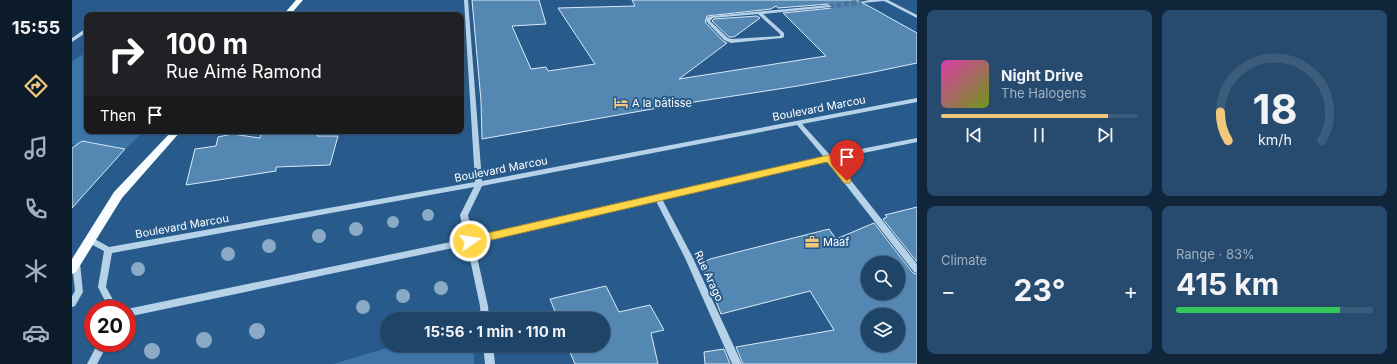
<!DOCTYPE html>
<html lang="en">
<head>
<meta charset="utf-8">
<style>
	:root { --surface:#1e4468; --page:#264b6e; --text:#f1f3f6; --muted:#a1b0c0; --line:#3c5c7c; --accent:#f1c67d }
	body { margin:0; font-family:Inter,sans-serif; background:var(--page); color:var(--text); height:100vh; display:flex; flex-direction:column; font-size:15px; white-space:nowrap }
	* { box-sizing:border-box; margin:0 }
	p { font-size:13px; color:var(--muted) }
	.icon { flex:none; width:22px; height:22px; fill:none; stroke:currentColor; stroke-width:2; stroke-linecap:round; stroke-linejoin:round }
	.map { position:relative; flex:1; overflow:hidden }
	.panel { display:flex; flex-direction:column; gap:10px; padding:10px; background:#102539; width:480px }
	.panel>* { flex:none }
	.hud { position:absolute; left:12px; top:12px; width:380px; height:122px; border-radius:8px; box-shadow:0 1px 3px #0004,0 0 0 1px var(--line); background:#202124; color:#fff; overflow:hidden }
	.tools { position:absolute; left:789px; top:256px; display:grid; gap:8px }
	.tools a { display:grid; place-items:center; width:44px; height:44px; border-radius:50%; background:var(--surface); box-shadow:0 1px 3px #0004,0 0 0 1px var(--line); font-size:20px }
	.speed { position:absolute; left:12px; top:300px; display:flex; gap:8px; font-size:20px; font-weight:700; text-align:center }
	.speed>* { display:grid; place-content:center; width:52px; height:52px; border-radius:50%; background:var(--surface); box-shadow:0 1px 3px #0004,0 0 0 1px var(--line); line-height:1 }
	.speed .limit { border:6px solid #d22; background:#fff; color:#111 }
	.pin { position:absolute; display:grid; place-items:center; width:34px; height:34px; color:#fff; margin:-41px -17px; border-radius:50% 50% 50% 0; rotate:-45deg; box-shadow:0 0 4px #0007 }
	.pin .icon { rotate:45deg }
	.me { position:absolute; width:44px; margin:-22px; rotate:77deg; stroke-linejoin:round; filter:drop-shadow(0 0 3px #0008) }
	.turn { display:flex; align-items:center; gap:14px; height:84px; padding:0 16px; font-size:18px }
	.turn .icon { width:52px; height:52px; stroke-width:2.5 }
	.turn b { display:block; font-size:28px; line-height:34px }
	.then { display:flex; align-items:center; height:38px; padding:0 16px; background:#0003; gap:8px; font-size:15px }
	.big { font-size:30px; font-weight:700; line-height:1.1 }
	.panel .card { flex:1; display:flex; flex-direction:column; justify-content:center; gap:6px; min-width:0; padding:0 14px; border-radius:8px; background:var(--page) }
	.panel .dial { align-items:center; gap:0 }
	.dial svg { height:104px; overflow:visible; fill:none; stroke:var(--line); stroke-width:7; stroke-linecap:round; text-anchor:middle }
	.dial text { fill:var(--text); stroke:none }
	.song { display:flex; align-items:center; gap:12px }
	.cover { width:48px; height:48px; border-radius:6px; background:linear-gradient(135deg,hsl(320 70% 55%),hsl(80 70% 35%)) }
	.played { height:4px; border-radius:2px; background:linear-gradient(90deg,var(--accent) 85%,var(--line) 85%) }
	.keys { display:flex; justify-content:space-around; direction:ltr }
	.heat { display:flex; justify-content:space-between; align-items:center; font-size:22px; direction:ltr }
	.charge { height:6px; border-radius:3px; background:linear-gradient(90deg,#34c759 83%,var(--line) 0) }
	.panel .tiles { flex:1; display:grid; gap:10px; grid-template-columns:repeat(2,1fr) }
	.trip { position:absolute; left:308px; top:312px; width:230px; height:40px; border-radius:20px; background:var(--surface); box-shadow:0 1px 3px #0004,0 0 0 1px var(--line); font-weight:700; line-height:40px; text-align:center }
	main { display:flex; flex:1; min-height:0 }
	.tab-bar { display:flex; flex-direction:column; width:72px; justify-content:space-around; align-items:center; background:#0c1b2a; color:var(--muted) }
	.tab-bar .icon { width:28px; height:28px }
	.tab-bar .current { color:var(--accent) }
	.tab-bar b { font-size:18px; color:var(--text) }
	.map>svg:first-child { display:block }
	.green { fill:#3d75a7 }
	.building { fill:#5587b3; stroke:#daeaf7; fill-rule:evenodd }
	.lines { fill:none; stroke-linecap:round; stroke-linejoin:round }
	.minor-tunnel { stroke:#48749c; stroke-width:5; stroke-dasharray:5 2.5; stroke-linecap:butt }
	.minor { fill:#b6d2e9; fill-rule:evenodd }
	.major { fill:#f9fcfe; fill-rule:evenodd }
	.tree { fill:#8aaac6 }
	.route { fill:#ffd54a; stroke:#a68a30 }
	.labels { text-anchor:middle; stroke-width:4; stroke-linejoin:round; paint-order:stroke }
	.poi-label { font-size:11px; fill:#fff; stroke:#285b8b; text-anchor:start }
	.street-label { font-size:11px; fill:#fff; stroke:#285b8b }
</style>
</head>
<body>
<main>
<nav class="tab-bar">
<b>15:55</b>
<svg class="icon current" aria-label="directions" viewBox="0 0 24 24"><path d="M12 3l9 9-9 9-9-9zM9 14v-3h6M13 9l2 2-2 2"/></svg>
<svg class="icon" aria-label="music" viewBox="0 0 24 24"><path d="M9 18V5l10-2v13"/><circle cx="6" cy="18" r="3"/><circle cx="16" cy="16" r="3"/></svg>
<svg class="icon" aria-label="phone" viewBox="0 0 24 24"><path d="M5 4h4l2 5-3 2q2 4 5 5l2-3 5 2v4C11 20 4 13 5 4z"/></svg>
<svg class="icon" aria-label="climate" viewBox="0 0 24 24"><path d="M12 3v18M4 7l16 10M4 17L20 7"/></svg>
<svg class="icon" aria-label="car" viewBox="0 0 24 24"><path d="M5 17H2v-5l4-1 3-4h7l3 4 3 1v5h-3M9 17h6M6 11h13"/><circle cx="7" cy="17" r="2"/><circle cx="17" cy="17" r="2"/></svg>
</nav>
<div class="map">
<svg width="845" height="364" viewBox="0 0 845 364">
	<rect width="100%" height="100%" fill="#285b8b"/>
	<!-- green -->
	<path class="green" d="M15,52V131H72L54,149L14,141H10L4,145L0,144V61Z
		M325,345H402V364H261Z"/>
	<!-- building -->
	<path class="building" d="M400,0H467L474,24L440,26L459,69L474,67L476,71L523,64L486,8L563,6L560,0H786L787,3L793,4L845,33V63L797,73L726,86L603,105L410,139L409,101ZM757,4L760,5V8L711,13L754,56L607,79L655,43L651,41L633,22L635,16L699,9L704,6L706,8Z
		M685,16L688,18L662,37H657L640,21L642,19Z
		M189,131H246L245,136H266L258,165L204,167V171L114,185L123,149L144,146L146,137L160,134L188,138Z
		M10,141L53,149L0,208V148Z
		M845,207V262L811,219L815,217L813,215Z
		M802,223L841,273L845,274V364H671L664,347L762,330L738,291L649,314L629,264L638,259L757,229L764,239ZM796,263H826V293H796ZM796,315H826V345H796Z
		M534,286L547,312L578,305L592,330L579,333L586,364H503L495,345H531V319H486L478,299Z
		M652,349L658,364H633L632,352Z"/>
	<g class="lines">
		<!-- minor-tunnel -->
		<path class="minor-tunnel" d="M757,6L790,2"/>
		<!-- minor -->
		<path class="minor" d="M392,0H396L410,181L845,98V102L730,124L758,155L845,138V142L762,159L845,264V273L842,272L755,161L590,199L621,258L670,364H660L613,258L584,201L402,243L416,306L417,319H409L408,306L395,245L55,317V309L393,239L388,215L402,187L40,253L34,287L46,309H37L26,287L32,251L15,242L14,240L15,238L18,237L21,238L37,247L403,182ZM725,125L752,157L401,237L396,215L410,186Z
			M797,0H816L845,15V18L812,1L790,3L788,2Z
			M757,5L759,6V7L691,14L712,33V37L710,38L659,43L652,40L634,21L635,17L640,16ZM686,14L708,34V36L660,39L656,38L638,21L641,18Z
			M13,29H15V32L0,42V38Z
			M4,260L7,261L8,263L11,292L3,306L0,307V296L3,291L0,263L1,261Z
			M26,343H36L25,364H15Z
			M411,345H421L423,364H413Z"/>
		<!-- major -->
		<path class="major" d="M224,0H231L218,15H211Z
			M100,131H109L50,198L4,272L0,274V259L42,192Z"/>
	</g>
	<!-- trees -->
	<g class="tree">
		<circle cx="356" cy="215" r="6"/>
		<circle cx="321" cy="222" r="6"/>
		<circle cx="284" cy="229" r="7"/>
		<circle cx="247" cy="236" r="7"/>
		<circle cx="197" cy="246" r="7"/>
		<circle cx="156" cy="254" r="7"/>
		<circle cx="66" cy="269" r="7"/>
		<circle cx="369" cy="288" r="7"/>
		<circle cx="331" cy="296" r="7"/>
		<circle cx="291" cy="307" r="7"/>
		<circle cx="185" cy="331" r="8"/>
		<circle cx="132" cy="340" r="8"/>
		<circle cx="80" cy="351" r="8"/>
	</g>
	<!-- route -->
	<path class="route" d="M757,155L760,156L778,178L779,181L778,183H772L755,162L398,245L394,244L393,241L394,238L398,237Z"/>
	<!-- icons -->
	<defs>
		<symbol id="hotel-bare" viewBox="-9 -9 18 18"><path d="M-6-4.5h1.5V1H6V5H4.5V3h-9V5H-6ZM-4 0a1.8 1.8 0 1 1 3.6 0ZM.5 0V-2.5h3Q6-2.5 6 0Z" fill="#f1c67d" stroke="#285b8b" stroke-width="2.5" paint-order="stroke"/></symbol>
		<symbol id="office-bare" viewBox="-9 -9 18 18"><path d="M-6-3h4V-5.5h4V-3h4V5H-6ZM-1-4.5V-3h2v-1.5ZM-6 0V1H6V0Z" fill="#f1c67d" stroke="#285b8b" stroke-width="2.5" paint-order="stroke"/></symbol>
	</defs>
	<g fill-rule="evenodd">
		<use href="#hotel-bare" x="539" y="93" width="20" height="20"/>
		<use href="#office-bare" x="730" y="232" width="20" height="20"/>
	</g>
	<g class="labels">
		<!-- poi labels -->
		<g class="poi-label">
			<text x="560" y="107">A la bâtisse</text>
			<text x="751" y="246">Maaf</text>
		</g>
		<!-- street labels -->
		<g class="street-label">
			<text transform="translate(747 108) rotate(-11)" y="4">Boulevard Marcou</text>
			<text transform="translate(429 169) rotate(-11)" y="4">Boulevard Marcou</text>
			<text transform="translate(110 226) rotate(-10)" y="4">Boulevard Marcou</text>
			<text transform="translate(637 276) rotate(65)" y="4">Rue Arago</text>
		</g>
	</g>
</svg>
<div class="tools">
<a><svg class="icon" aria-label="search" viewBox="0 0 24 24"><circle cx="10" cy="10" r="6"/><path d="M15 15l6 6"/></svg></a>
<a><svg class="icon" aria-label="layers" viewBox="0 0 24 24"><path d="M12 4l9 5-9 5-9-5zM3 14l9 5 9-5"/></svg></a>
</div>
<div class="speed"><div class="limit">20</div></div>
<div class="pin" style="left:775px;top:181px;background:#d93025"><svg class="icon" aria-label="arrive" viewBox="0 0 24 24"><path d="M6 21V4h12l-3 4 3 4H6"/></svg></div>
<svg class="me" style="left:398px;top:241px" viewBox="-20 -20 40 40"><circle r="17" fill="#ffd54a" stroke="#fff" stroke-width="3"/><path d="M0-11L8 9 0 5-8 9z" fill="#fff"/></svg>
<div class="trip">15:56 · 1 min · 110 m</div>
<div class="hud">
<div class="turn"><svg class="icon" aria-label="right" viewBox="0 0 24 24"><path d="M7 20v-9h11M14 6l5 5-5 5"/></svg><div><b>100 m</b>Rue Aimé Ramond</div></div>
<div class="then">Then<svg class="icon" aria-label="arrive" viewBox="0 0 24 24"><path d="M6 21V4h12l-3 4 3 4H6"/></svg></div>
</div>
</div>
<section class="panel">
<div class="tiles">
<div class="card">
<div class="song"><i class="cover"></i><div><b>Night Drive</b><p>The Halogens</p></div></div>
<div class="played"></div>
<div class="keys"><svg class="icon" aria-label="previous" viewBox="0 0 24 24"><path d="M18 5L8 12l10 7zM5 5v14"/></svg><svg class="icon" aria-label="pause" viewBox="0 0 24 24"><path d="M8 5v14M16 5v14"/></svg><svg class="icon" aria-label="next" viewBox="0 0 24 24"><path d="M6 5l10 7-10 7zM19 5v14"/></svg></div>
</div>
<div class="card dial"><svg viewBox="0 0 100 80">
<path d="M14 69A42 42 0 1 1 86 69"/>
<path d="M14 69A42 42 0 0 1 8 47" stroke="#f1c67d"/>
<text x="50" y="56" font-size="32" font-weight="700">18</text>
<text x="50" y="72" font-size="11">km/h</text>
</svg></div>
<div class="card"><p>Climate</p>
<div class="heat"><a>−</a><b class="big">23°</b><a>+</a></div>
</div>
<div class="card"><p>Range · 83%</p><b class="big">415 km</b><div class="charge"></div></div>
</div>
</section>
</main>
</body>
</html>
